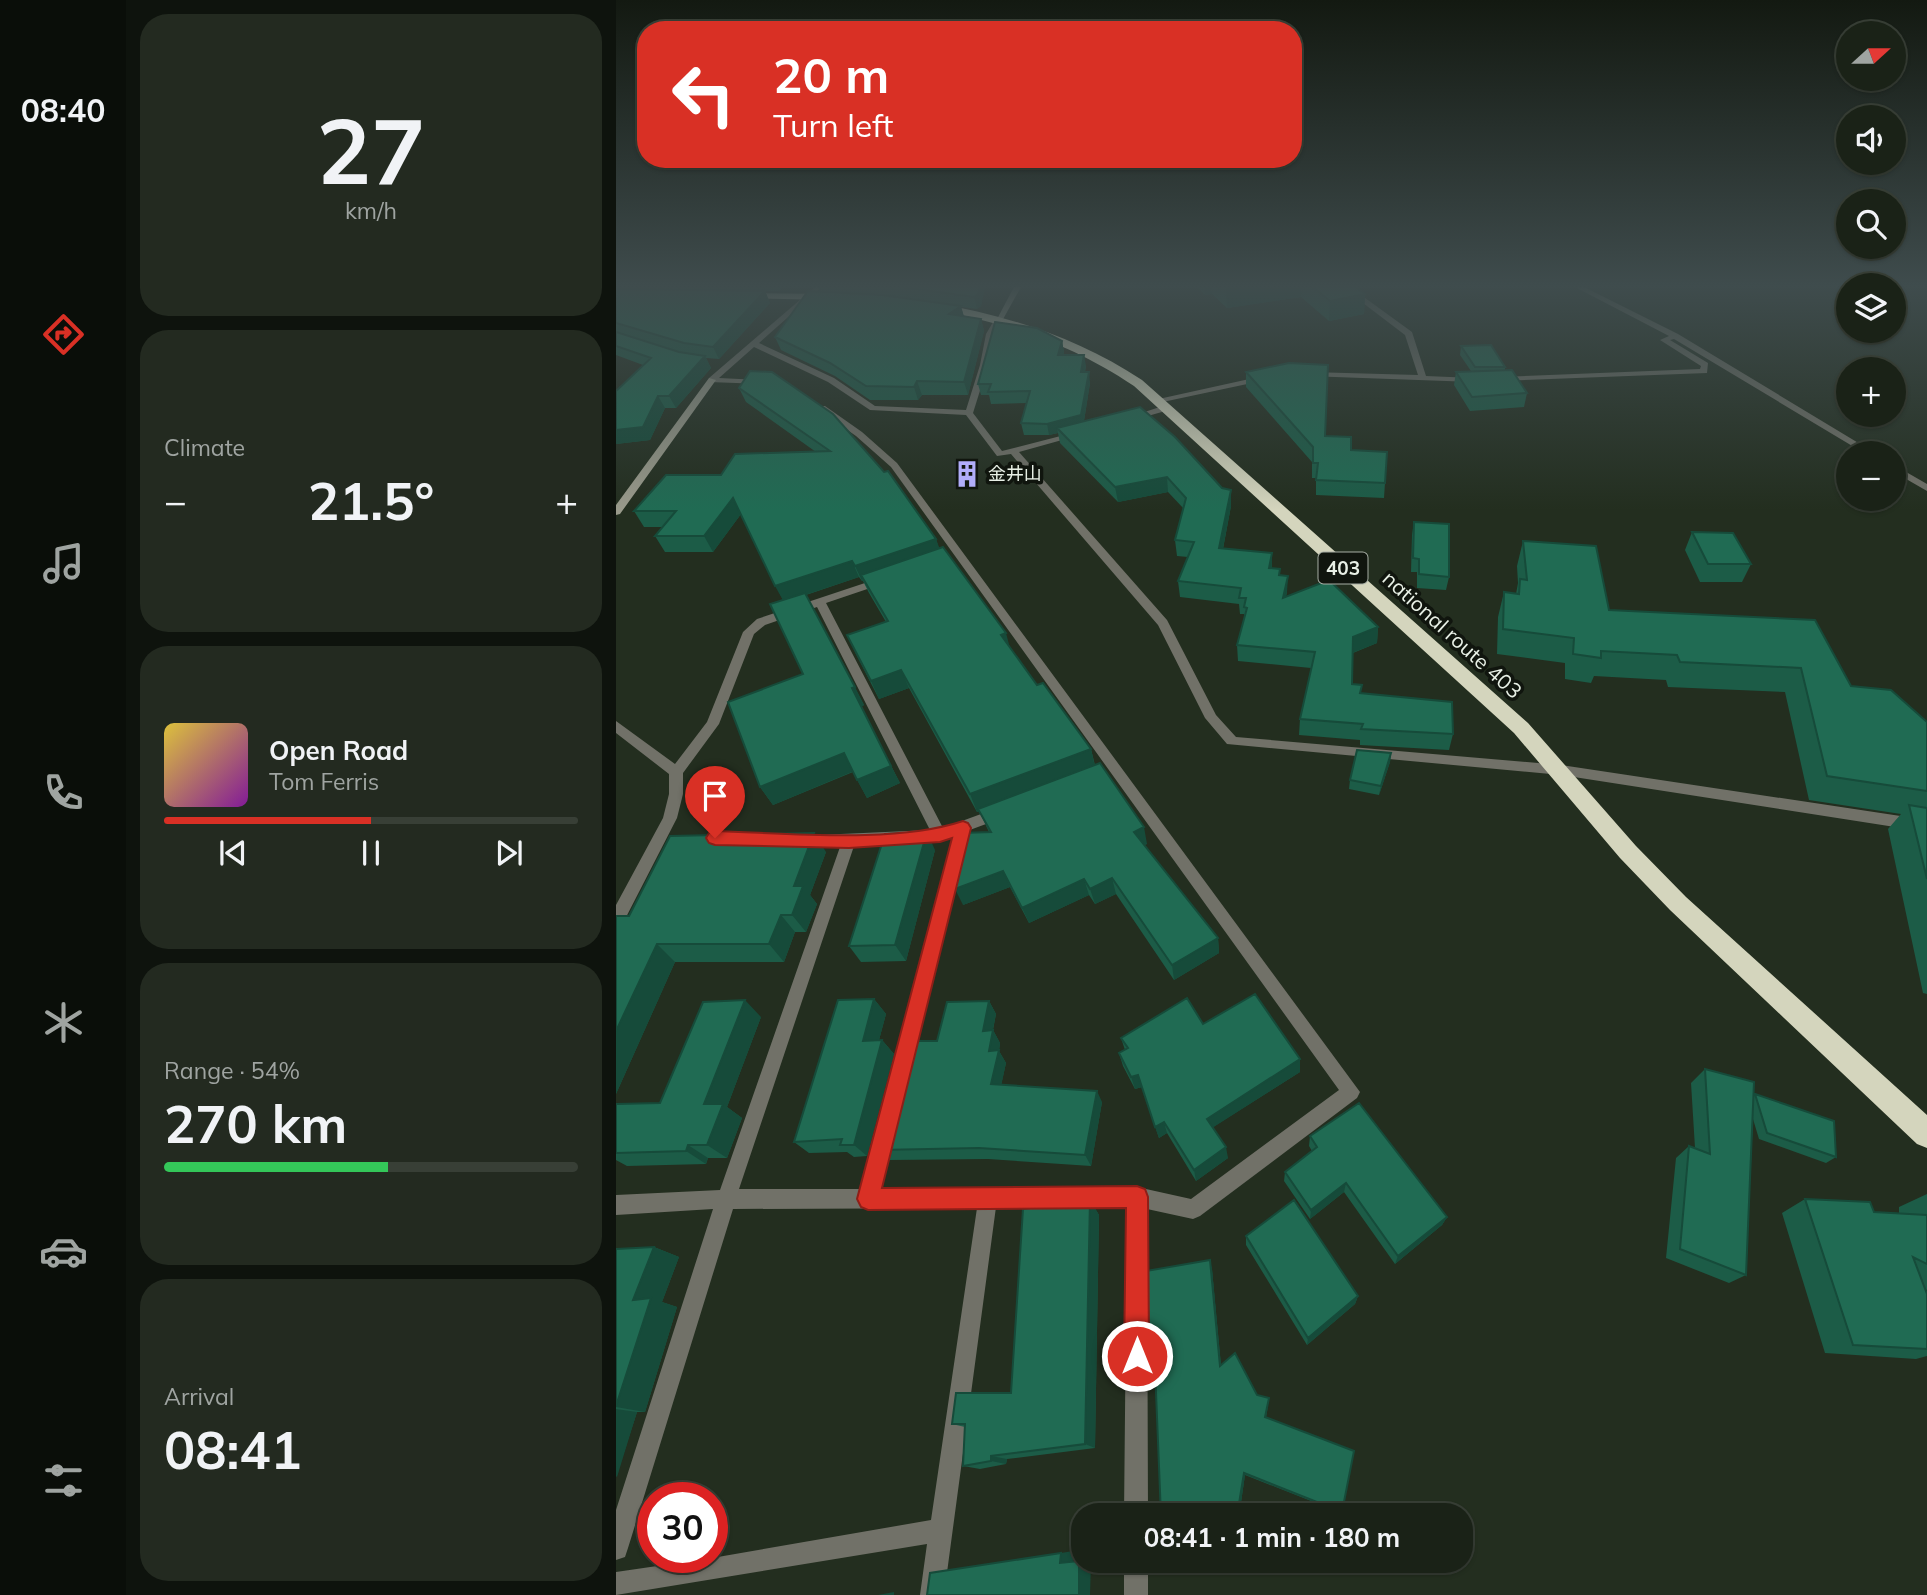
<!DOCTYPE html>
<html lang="en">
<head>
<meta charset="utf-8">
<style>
	:root { --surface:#1a2217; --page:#232a20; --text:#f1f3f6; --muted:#9fa4a1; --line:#383f36; --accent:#d93025 }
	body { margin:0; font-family:Mulish,"Noto Sans JP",sans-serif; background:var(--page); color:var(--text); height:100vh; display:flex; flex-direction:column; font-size:26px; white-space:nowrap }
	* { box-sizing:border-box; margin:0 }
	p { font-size:23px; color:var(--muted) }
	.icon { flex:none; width:38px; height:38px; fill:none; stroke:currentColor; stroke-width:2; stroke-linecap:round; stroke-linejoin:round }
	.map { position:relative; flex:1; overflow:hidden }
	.drawer { display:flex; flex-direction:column; gap:14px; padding:14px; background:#0e130d; width:490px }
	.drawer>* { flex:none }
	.top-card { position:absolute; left:21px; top:21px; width:665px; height:147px; border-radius:28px; box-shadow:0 2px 5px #0004,0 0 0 2px var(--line); background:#d93025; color:#fff; overflow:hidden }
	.needle { width:46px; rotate:69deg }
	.fabs { position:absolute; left:1220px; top:21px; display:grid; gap:14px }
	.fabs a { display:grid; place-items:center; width:70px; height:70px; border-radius:50%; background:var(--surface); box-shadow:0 2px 5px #0004,0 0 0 2px var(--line); font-size:35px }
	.speed { position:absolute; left:21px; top:1482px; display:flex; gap:14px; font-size:35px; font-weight:700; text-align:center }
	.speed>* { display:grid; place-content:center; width:91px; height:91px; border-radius:50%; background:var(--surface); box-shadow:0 2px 5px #0004,0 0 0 2px var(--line); line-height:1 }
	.speed .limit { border:10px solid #d22; background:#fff; color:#111 }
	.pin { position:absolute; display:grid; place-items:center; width:60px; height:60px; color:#fff; margin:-72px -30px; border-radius:50% 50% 50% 0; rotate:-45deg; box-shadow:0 0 7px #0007 }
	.pin .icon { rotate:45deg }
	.me { position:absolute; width:77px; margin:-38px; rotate:0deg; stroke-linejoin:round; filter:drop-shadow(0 0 5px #0008) }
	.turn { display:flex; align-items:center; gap:24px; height:147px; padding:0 21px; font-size:32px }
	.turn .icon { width:91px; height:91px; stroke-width:2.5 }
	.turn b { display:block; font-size:49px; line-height:60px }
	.big { font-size:52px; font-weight:700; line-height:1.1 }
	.drawer .widget { flex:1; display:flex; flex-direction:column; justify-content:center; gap:10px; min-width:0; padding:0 24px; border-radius:28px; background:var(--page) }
	.drawer .dial { align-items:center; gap:0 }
	.dial b { font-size:91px; line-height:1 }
	.song { display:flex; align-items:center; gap:21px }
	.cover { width:84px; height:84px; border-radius:10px; background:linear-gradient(135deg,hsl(50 70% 55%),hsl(290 70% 35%)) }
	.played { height:7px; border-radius:4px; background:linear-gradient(90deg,var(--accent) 50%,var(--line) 50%) }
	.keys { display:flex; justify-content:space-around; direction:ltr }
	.heat { display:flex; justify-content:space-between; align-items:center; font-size:38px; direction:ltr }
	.charge { height:10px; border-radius:5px; background:linear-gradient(90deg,#34c759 54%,var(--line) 0) }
	.trip { position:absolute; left:455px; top:1503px; width:402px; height:70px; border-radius:28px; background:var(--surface); box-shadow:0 2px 5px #0004,0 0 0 2px var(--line); font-weight:700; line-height:70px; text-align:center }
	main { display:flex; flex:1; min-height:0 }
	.tabs { display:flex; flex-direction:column; width:126px; justify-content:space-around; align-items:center; background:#0a0e09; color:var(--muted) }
	.tabs .icon { width:49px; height:49px }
	.tabs .on { color:var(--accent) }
	.tabs b { font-size:32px; color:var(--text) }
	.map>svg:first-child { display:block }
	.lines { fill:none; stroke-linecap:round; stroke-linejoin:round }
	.street { fill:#717168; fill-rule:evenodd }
	.secondary { fill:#999a8b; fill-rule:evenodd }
	.highway { fill:#d4d5bd; fill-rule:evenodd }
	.wall { fill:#1c5c47 }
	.shaded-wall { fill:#164b3a }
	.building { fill:#206b53; stroke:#164b3a; stroke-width:2 }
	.route { fill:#d93025; stroke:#8d1f18; stroke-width:2 }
	.labels { text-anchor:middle; stroke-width:7; stroke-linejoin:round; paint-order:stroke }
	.far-poi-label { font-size:18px; fill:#e8f0e6; stroke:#10150e; text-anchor:start }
	.shield { fill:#10150e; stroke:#a7aea5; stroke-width:2 }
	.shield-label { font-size:19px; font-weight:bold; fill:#e8f0e6 }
	.street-label { font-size:21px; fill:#e8f0e6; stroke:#10150e }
</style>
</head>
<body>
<main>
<nav class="tabs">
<b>08:40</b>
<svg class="icon on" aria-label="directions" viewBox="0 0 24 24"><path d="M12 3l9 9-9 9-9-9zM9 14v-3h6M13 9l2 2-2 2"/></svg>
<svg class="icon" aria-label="music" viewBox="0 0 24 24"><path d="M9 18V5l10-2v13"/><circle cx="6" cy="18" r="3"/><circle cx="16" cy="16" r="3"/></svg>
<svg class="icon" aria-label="phone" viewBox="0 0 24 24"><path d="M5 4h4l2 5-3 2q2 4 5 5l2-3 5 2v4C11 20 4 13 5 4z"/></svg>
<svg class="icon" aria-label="climate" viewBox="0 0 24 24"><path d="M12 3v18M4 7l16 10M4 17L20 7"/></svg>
<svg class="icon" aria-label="car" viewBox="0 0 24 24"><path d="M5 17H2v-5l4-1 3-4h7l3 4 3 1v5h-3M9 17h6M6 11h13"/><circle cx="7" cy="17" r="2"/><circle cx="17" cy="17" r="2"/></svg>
<svg class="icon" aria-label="filters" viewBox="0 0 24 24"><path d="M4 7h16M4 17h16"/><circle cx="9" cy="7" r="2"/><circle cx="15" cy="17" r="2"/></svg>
</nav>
<section class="drawer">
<div class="widget dial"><b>27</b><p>km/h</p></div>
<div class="widget"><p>Climate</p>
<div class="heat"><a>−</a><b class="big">21.5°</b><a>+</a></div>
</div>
<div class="widget">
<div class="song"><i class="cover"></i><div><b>Open Road</b><p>Tom Ferris</p></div></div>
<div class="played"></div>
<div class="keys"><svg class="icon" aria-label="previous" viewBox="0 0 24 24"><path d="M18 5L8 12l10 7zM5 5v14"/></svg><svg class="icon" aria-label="pause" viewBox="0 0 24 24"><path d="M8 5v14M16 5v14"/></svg><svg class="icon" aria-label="next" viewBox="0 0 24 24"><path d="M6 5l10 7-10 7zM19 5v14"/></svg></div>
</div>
<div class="widget"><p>Range · 54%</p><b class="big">270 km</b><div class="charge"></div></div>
<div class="widget"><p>Arrival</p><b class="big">08:41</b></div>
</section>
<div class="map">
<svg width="1311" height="1595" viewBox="0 0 1311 1595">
	<rect width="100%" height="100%" fill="#232e1f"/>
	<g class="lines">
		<!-- street -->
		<path class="street" d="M199,287H206L143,343L218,378L259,406L350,410L364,365L370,334L380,317H386L378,334L372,365L357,413L386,451L464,431V435L403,452L551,620L600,715L620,737L945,765L1311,820V832L945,775L611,744L589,718L542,625L395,454L381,456L350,415L254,410L212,382L138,347L103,378L144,380H147V384L93,382V378Z
			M726,287H734L796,332L810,376L858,378L862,380L858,382L691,376L690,374L694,372L802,375L789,335Z
			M959,287H968L1062,334L1259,453H1248L1058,339L1054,340L1092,363L1091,373L882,381V377H885L1084,369L1085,366L1044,340L1053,336Z
			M647,376L651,378L650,380L542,403L538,400Z
			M550,405L554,408L553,410L514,421L510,418Z
			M203,406H209L246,432L281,463L744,1092L741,1098L584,1216L577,1219L531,1209L532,1516H508L511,1207H380L328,1595H304L311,1544L0,1595V1572L96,1558L315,1520L361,1208L117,1209L12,1548L9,1557L0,1560V1510L97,1209L0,1215V1195L104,1190L224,847L185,846L180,844L178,840L180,836L314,830L201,607L149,625L138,634L103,724L67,773V794L61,818L6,925L0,927V905L47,818L53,794V774L0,733V721L59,764L91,722L127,632L141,619L264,578H272V582L210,603L327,828L384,807L389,809L391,813L389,817L324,841L238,846L123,1189H245L260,1134L262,1127L269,1125L276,1127L278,1134L264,1189L521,1187L575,1199L723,1090L275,467L240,436L203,410Z
			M1278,465L1311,484V491L1278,472Z
			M340,850L345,852L347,856L297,1057L294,1063L288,1065L282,1063L279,1057L333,856L335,852Z
			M508,1561H532V1595H508Z"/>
		<!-- secondary -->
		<path class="secondary" d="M398,287H405L386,321H380Z
			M93,378L100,380L4,514L0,515V505Z"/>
		<!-- highway -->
		<path class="highway" d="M123,293L214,294L219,297L214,300L119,298V294Z
			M319,303C394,316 462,338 526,380L912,723L1020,846L1070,897L1311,1115V1148L1301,1144L1054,910L1004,858L898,733L518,386C449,340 394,326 315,308V304Z"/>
	</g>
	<!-- wall -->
	<path class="wall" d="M0,287H167L163,291H149L154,303L103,359L90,358L95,368L60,408H49L34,440L0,444V391L27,365L0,355Z
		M202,287H369L365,306L361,309L345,307L348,316L365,319L368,331L352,395H306L302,400H254L219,376L165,350L159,337L204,292Z
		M581,287H739L749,294L748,314L713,321L685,297L611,308L596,294L589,295Z
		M446,341L448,352L447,355L470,366L469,372L474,383L468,421L615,506L607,549L656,569L664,575L671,592L670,596L762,627L761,643L737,653L736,684L745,693L837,734L833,750L744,745V740L683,735L684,719L695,668L622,661L621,645L629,618L628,614H624L623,604L564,597L562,581L572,557L561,556L559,540L568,509L552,492L502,502L444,443L442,433L433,435H408L405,423L411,403L375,404L373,395H365L362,384Z
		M845,346L889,367V371L911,393L908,407L854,411L838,385L840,372L855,371L844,355Z
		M134,371L320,539L323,549L421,685L475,749L479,765L531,844L528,845L602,938L603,953L558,980L500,894L479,904L473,895L413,923L394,887L347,905L373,832L363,811L361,812L293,688L263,699L240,654L231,635L270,622L253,593L247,581H246L243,577L190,595L248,705L245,707L284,783L251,798L237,772L157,805L144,787L187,674L167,600L125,514L97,552H49L39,536L47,527H28L18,511L105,475L200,452L130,402L123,388Z
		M630,372L709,436L735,450L769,483L768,498L700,495V478H696V462L630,387Z
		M798,522L833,577L830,590L801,588V572H795L796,535Z
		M1076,532L1135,564L1126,582H1084L1069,550Z
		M907,541L993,610L1199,620L1235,686L1311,722V994L1307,993L1272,829L1285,814L1193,800L1169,692L1052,687L1050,680L978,676L975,683L949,679V663L881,654L882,617L888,592L900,594L902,583L901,566Z
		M775,753L774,762L763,795L733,789L734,780Z
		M319,850L290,961L245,962L233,946Z
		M210,852L194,895L201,904L190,932H179L168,962H59L0,1094L13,916Z
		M258,999L270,1014L263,1040H266L278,1054L251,1156L238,1157L231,1152L193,1153L178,1142Z
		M373,1001L380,1014L377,1030L384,1043L383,1051L390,1063L385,1085L486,1102L475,1166L372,1159L274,1160L263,1150L321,1041Z
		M145,1017L111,1107L126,1118L111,1158H92L90,1164L11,1166L0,1160V1104L44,1103Z
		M587,1024L684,1059V1072L597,1127L612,1158L580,1181L551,1133L543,1138L526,1087L519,1089L507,1066L503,1053L509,1050L505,1038Z
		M1089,1069L1138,1096L1139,1094L1220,1157L1210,1163L1143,1139L1137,1119L1130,1275L1113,1283L1050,1258L1060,1158L1073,1146L1079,1148L1075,1083Z
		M694,1136L831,1217L826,1225L779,1264L728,1192L694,1219L668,1181L669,1172L696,1151L693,1146Z
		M1311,1194V1290L1309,1289L1311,1294V1356L1300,1359L1209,1353L1166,1213L1189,1199L1258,1212L1283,1213V1207Z
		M474,1200L483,1215L479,1448L391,1459L390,1464L364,1469L347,1466L349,1427L336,1424L395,1393Z
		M630,1236L742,1296L739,1304L691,1345L630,1245Z
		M38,1247L63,1257L46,1302L61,1307L29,1412H21L0,1477V1249Z
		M596,1269L605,1365L641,1395L653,1398L650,1418L726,1512H723L629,1475L623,1516H545L539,1350L534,1344Z"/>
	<!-- shaded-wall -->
	<path class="shaded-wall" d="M364,287H369L365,306L361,309L358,297Z
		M589,287H595L596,294L589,295Z
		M619,287H686L685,297L611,308L610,288Z
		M149,291L154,303L103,359L97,347Z
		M749,294L748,314L713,321L714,301Z
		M345,306L348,318L333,314Z
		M365,319L368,331L352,395L348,382Z
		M446,341L448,352L444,366L442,355Z
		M468,355L470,366L466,383L465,372Z
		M89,356L95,368L60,408L53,396Z
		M473,372L474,383L467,427L441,428L442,433L433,435L431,424Z
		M301,381L306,395L302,400L298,387Z
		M42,396L49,408L34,440L0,444V430Z
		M551,477L552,492L502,502L499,487Z
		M615,490V506L604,564L603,548Z
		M117,498L125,514L97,552L88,536Z
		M320,539L326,555L245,575L247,581H246L239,566Z
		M656,553V569L653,568Z
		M236,561L243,577L168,602L159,586Z
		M672,576L671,592L667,614V598Z
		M762,627L761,643L736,653L737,637Z
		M390,633L395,652L385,635Z
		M285,670L293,688L263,699L255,681Z
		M239,687L248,705L245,707L236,688Z
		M475,749L479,767L361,812L354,794Z
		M228,753L238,771L157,805L144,787Z
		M775,753L774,762L763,795L765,786Z
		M275,766L284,783L251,798L241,780Z
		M528,827L531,844L521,848L518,832Z
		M311,832L319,850L290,961L279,945Z
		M198,833L210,852L194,895L201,904L190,932L176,915L178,886Z
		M387,871L394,887L347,905L339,889Z
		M496,878L500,894L479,904L474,889Z
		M468,879L473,895L413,923L406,908Z
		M165,915L179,932L168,962L153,944Z
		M602,938L603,953L558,980L556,965Z
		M41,944L59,962L0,1094V1031Z
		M258,999L270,1014L259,1055L247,1041Z
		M129,1000L145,1017L111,1107L126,1118L111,1158L91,1145L88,1104Z
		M373,1001L380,1014L374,1043L367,1031Z
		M377,1030L384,1043L383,1051L390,1063L383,1096L375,1084L373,1051Z
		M266,1040L278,1054L251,1156L238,1145Z
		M684,1059V1072L593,1130L591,1119Z
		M522,1075L526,1087L519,1089L515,1077Z
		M481,1091L486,1102L475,1166L469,1155Z
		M548,1122L551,1133L543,1138L539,1127Z
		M72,1145L92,1158L90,1164L70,1151Z
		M610,1147L612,1158L580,1181L578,1170Z
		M730,1183L728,1192L694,1219L695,1210Z
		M474,1200L483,1215L479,1448L469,1444Z
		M831,1217L826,1225L779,1264L782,1256Z
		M38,1247L63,1257L46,1302L61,1307L29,1412L0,1407L17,1300Z
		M594,1260L596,1269L605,1371L604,1366Z
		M742,1296L739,1304L691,1345L692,1338Z
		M0,1409L21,1412L1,1477L0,1476Z
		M375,1456L391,1459L390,1464L375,1461Z
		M628,1473L629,1475L623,1516H621Z
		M457,1551V1561L444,1563L445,1553Z
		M467,1560L475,1561L474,1595H463V1561Z
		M278,1592V1595H262Z"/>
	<!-- building -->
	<path class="building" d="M286,287H364L362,294L358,297Z
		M697,287H739L749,294L714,301Z
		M0,289L149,291L97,347L68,343L0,323Z
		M192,291L266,295L345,306L333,314L365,319L348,382L301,381L298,387L250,386L214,363L159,337Z
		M379,322L421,328L446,341L442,355H468L465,372H473L465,415L431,424L405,423L414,391L372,392L375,384H362Z
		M0,332L63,352L89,356L53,396H42L27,427L0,430V391L35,358L0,346Z
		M875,345L889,367H859L845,346Z
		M673,363L712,365L709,436L735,437V450L771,452L769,483L700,480L702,463H697V447L630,372Z
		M896,370L911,393L856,397L840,372Z
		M134,371L156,372L217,414L268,472L272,471L320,539L239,566L236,561L159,586L117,498L88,536H39L60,511H18L50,475H105L119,454L214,451L123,388Z
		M524,407L559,437L606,488L615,490L603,548L656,553L653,568L664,569L663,575L672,576L667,598L713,580L762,627L737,637L736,684L746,685L744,693L836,702L837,734L745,729L747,724L684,719L699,652L621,645L631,608L628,607L630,598H623L625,588L562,581L578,542L559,540L570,498L551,477L499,487L441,428Z
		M798,522L833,524V577L803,574V559L797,558Z
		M1076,532L1117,533L1135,564H1092Z
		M907,541L980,546L993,610L1199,620L1235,686L1275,690L1311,722V791L1211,776L1185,668L1064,662L1061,655L985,651V658L957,654L958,638L887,629L888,592L903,594L904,579L911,580Z
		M327,547L390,633L385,635L421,685L427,683L475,749L354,794L285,670L255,681L231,635L272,621L245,575Z
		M189,593L239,687L236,688L275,766L241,780L228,753L144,787L112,702L187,674L154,604Z
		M741,750L775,753L765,786L734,780Z
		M484,763L528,827L518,832L602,938L556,965L496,878L474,889L468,879L406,908L387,871L339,889L334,871L344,833L375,832L362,809Z
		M1293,805L1311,808V879Z
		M311,832L279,945L233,946L269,834Z
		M198,833L178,886H187L176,915H165L153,944H41L0,1031V916H13L54,836Z
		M639,994L684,1059L591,1119L610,1147L578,1170L548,1122L539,1127L522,1075L515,1077L503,1053L512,1048L505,1038L571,998L587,1024Z
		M258,999L247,1041L266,1040L238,1145H224L226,1139L178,1142L222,1000Z
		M129,1000L88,1104H107L91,1145H72L70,1151L0,1153V1104L44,1103L87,1002Z
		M373,1001L367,1031L377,1030L373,1051L383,1050L375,1084L481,1091L469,1155L363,1148L263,1150L291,1041H321L331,1002Z
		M1089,1069L1138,1082L1130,1275L1064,1249L1073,1146L1094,1154Z
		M1139,1094L1218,1121L1220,1157L1151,1133Z
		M743,1103L831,1217L782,1256L730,1183L695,1210L669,1172L701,1147L694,1136Z
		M1189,1199L1254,1202L1258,1212L1311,1215V1264L1297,1257L1311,1294V1349L1237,1345Z
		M474,1200L469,1444L375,1456V1461L347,1466L349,1424H336L340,1393H395L407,1209Z
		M678,1200L742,1296L692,1338L630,1236Z
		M38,1247L17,1300L35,1298L0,1406V1249Z
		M594,1260L604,1366L619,1353L641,1395L653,1398L649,1417L738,1451L726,1512L628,1473L621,1516H545L538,1343L534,1344L530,1271Z
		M445,1553L444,1563L463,1561V1595H311L314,1573Z"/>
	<!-- sky -->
	<linearGradient id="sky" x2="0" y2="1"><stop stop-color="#131911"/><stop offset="0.56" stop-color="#3f4c4d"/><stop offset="1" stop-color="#3f4c4d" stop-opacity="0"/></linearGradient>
	<rect width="1311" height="510" fill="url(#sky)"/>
	<!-- route -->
	<path class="route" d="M347,821L352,823L355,828L266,1188L521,1186L529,1189L532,1197L533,1356L529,1365L521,1369L512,1365L508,1356L510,1208L252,1210L245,1207L241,1199L336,838L324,842L233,848L99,845L93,843L90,838L93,833L99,831C172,833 278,844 347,821Z"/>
	<!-- icons -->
	<defs>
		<symbol id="building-bare" viewBox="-9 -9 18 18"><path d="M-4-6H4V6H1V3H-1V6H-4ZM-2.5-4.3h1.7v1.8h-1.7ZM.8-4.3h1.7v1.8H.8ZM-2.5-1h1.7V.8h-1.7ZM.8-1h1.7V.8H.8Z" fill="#b1adfa" stroke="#10150e" stroke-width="2.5" paint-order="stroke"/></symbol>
	</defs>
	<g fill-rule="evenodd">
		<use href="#building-bare" x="332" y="455" width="38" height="38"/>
	</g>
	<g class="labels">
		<!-- far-poi labels -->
		<g class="far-poi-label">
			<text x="372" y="480">金井山</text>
		</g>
		<!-- shield labels -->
		<rect class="shield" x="702.5" y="552.5" width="49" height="31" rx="5"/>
		<g class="shield-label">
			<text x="727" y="575">403</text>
		</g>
		<!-- street labels -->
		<g class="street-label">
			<text transform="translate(836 635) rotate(42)" y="7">national route 403</text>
		</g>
	</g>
</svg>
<div class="fabs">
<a><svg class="needle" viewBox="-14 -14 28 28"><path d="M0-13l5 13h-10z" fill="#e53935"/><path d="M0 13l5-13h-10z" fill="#9fa4a1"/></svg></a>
<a><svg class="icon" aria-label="sound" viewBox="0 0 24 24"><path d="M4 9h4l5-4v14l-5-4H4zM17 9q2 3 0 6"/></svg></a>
<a><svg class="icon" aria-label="search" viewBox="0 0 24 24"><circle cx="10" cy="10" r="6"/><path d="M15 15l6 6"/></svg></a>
<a><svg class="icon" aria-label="layers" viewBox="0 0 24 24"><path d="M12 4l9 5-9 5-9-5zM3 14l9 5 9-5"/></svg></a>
<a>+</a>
<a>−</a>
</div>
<div class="speed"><div class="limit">30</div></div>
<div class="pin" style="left:99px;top:838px;background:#d93025"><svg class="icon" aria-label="arrive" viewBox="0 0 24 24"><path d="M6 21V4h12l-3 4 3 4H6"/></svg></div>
<svg class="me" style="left:521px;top:1356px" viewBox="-20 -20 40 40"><circle r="17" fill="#d93025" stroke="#fff" stroke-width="3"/><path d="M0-11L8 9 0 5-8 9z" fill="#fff"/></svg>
<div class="trip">08:41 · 1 min · 180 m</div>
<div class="top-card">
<div class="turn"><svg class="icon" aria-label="left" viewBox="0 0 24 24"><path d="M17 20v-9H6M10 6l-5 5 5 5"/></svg><div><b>20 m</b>Turn left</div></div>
</div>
</div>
</main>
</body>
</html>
